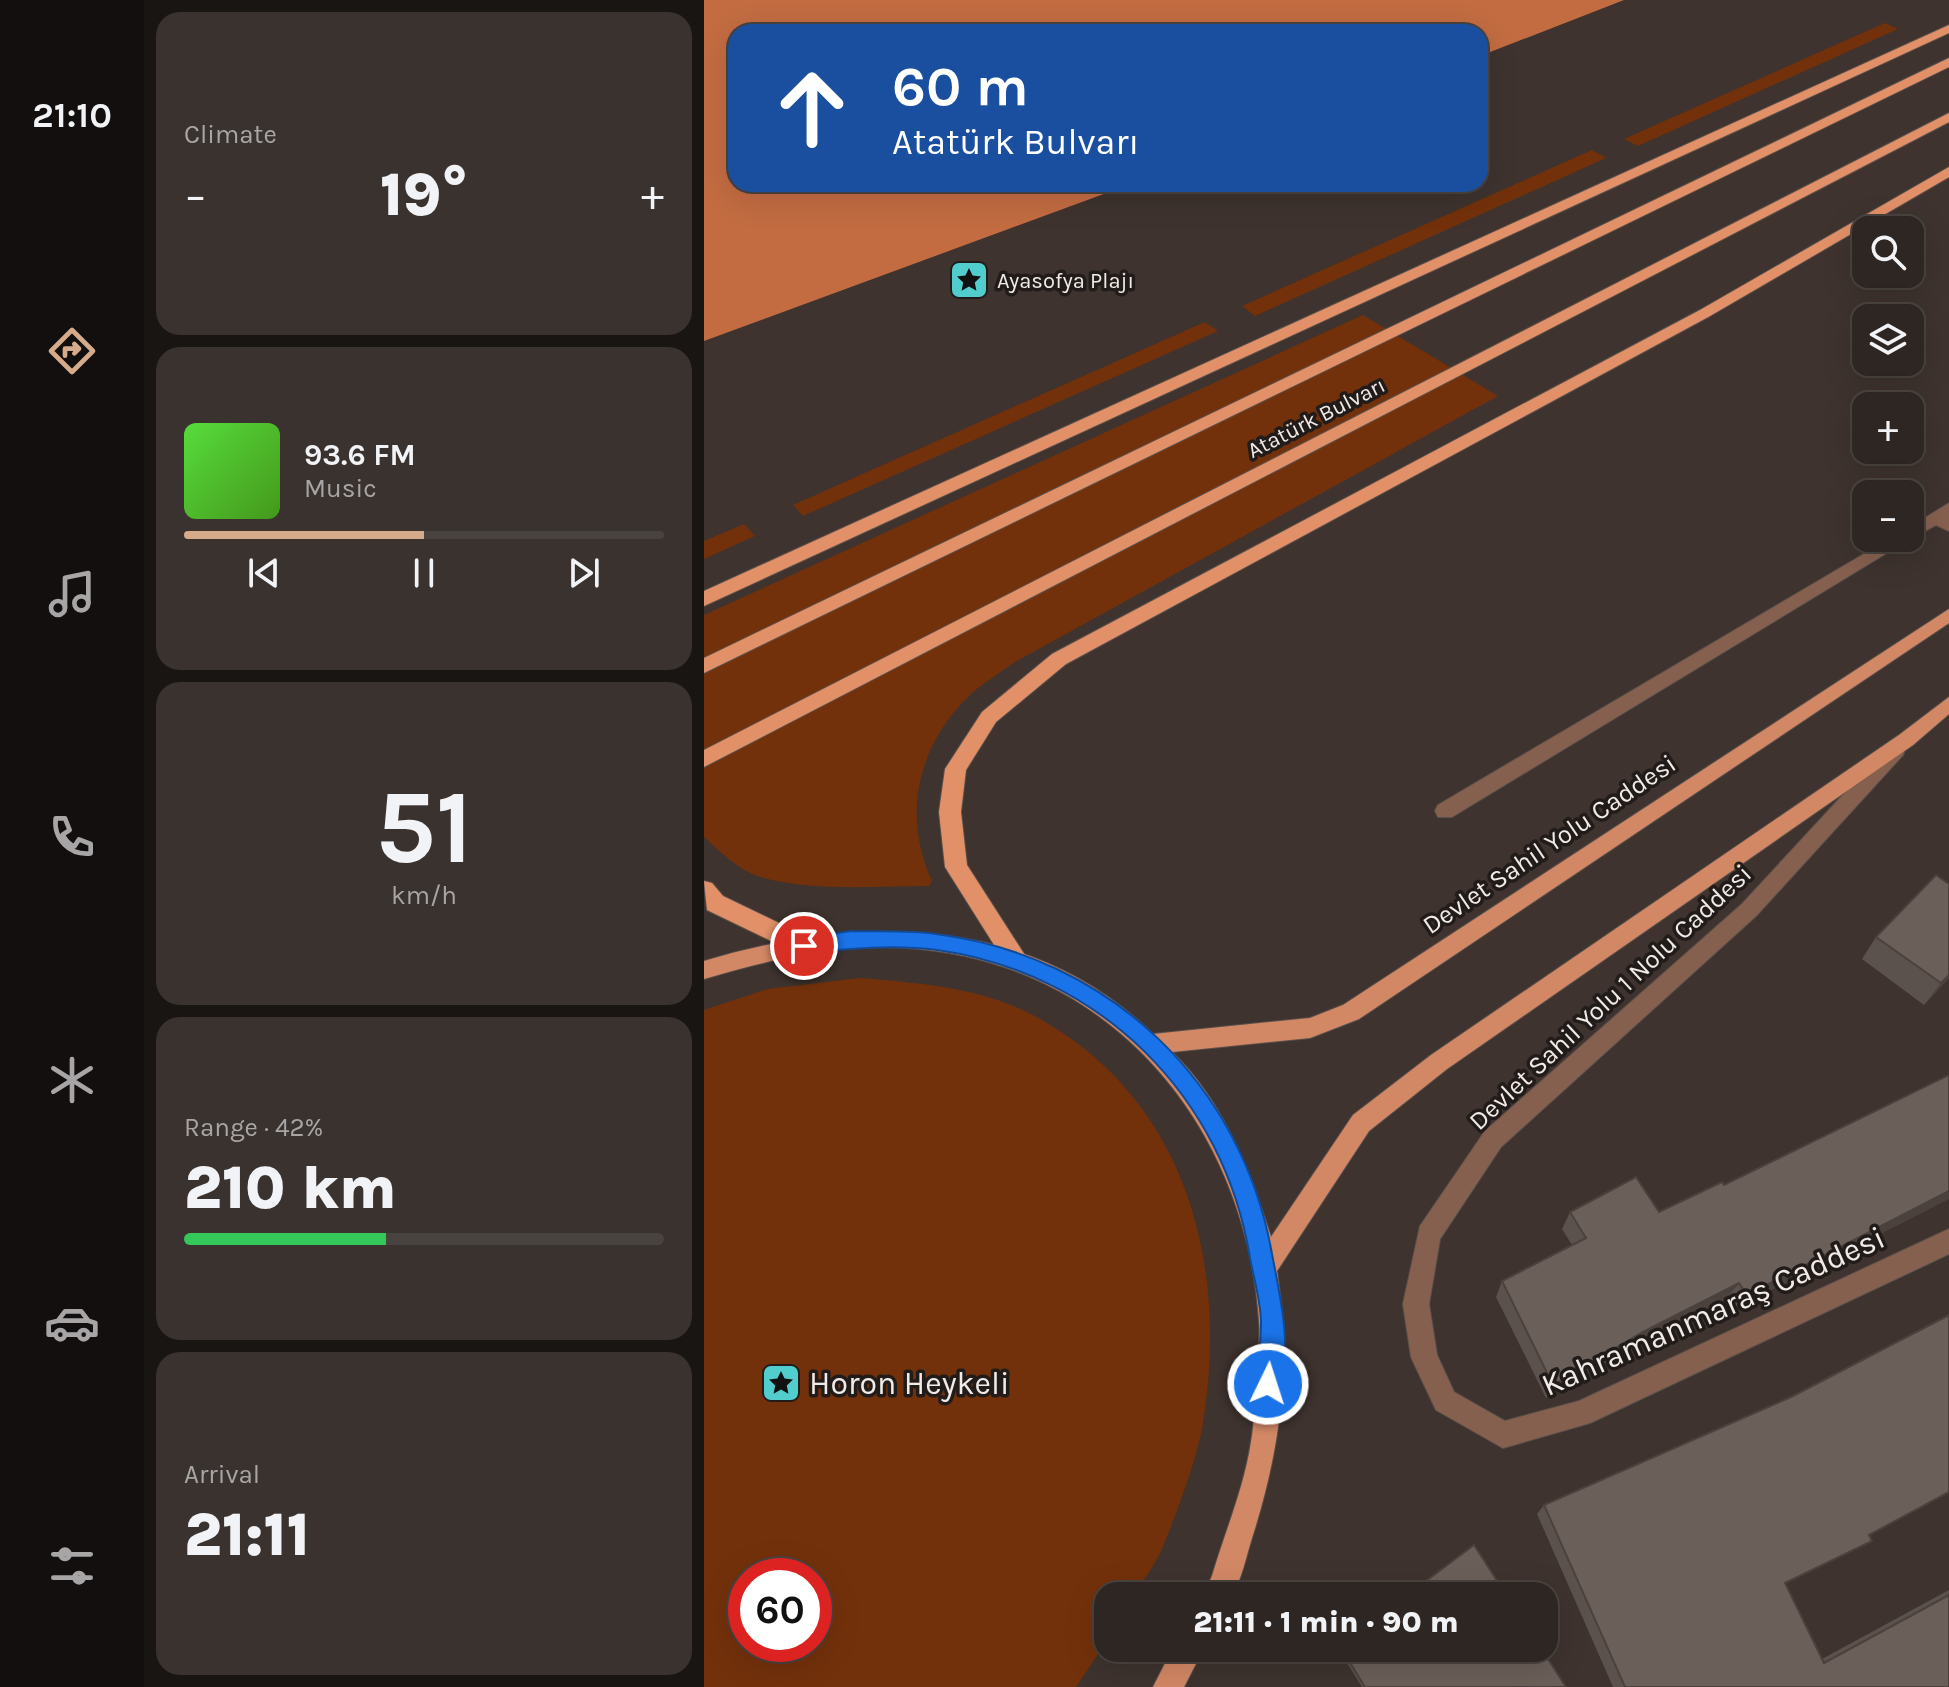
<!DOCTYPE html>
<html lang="en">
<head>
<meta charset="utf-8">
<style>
	:root { --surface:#2e2622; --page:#3a322f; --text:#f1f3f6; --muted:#a7a5a5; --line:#494340; --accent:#d6ab8b }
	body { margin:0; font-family:Karla,sans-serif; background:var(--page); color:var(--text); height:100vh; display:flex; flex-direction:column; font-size:30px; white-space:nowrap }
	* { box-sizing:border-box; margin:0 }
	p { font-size:26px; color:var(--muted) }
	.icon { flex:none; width:44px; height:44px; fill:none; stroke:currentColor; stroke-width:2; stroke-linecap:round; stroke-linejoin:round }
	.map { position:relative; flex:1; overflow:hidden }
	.details { display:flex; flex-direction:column; gap:12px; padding:12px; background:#191513; width:560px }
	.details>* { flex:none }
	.guide { position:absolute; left:24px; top:24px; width:760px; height:168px; border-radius:24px; box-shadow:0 8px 32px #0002,0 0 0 2px var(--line); background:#1a4fa0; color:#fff; overflow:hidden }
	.buttons { position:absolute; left:1148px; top:216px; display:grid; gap:16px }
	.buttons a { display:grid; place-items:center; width:72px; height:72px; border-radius:16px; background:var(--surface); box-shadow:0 8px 32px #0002,0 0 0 2px var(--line); font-size:40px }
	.speed { position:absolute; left:24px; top:1558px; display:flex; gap:16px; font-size:40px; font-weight:700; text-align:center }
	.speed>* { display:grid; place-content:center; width:104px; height:104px; border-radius:50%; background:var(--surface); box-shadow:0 8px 32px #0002,0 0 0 2px var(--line); line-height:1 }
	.speed .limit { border:12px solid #d22; background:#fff; color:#111 }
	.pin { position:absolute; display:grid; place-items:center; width:68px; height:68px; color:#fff; margin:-34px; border:4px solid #fff; border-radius:50%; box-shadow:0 2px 8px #0007 }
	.me { position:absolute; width:88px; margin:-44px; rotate:4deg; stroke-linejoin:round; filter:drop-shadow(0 0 6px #0008) }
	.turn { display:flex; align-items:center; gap:28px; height:168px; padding:0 32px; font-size:36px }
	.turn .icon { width:104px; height:104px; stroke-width:2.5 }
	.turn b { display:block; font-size:56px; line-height:68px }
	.big { font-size:60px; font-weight:800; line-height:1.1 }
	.details .widget { flex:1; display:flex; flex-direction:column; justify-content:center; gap:12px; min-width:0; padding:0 28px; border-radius:24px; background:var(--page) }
	.details .dial { align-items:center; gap:0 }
	.dial b { font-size:104px; line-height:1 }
	.song { display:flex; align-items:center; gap:24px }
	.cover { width:96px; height:96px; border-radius:12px; background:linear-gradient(135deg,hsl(110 70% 55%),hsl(100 70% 35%)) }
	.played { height:8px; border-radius:4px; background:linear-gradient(90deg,var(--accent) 50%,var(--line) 50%) }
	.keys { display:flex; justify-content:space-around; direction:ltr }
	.heat { display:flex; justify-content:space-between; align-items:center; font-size:44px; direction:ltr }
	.charge { height:12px; border-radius:6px; background:linear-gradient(90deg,#34c759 42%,var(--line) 0) }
	.trip { position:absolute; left:390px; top:1582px; width:464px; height:80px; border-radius:24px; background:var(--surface); box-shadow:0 8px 32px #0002,0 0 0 2px var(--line); font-weight:800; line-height:80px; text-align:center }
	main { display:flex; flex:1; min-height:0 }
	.tab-bar { display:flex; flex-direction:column; width:144px; justify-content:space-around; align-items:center; background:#120f0e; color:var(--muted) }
	.tab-bar .icon { width:56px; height:56px }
	.tab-bar .active { color:var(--accent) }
	.tab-bar b { font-size:36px; color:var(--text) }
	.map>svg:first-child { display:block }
	.green { fill:#73310b; fill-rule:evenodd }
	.water { fill:#c36c42 }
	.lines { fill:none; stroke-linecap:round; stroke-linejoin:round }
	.service-casing { stroke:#5b504b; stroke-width:2 }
	.tertiary-casing { stroke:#5b504b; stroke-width:2 }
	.primary-casing { stroke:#5b504b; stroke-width:2 }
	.trunk-casing { stroke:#5b504b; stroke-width:2 }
	.service { fill:#86604f; fill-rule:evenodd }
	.tertiary { fill:#86604f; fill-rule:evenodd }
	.primary { fill:#d38865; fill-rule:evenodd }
	.trunk { fill:#e29068; fill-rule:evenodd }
	.wall { fill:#5c524d }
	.shaded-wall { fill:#4b423e }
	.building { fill:#6b5f59; stroke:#4b423e; stroke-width:2 }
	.route { fill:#1a73e8; stroke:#114b97; stroke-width:2 }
	.labels { text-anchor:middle; stroke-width:7; stroke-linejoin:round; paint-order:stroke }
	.far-poi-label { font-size:22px; fill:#f1eae6; stroke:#211c1a; text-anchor:start }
	.far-street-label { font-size:22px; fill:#f1eae6; stroke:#211c1a }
	.street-label { font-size:26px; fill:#f1eae6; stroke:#211c1a }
	.near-street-label { font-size:32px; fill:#f1eae6; stroke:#211c1a }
	.near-poi-label { font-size:32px; fill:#f1eae6; stroke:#211c1a; text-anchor:start }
</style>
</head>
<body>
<main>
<nav class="tab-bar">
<b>21:10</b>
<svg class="icon active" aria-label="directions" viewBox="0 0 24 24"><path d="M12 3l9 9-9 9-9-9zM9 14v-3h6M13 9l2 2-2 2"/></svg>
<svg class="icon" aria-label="music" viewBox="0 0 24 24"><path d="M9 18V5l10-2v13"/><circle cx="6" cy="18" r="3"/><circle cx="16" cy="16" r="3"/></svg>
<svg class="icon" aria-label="phone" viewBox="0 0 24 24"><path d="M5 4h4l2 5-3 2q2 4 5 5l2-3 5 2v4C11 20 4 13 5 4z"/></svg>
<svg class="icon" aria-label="climate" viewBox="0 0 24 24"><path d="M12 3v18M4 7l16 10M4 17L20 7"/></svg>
<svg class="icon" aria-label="car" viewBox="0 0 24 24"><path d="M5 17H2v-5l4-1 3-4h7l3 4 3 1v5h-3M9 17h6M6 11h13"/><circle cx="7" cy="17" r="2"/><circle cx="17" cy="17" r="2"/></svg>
<svg class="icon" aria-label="filters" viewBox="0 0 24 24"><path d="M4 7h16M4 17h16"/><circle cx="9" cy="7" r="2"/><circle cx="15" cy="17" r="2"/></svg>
</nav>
<section class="details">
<div class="widget"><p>Climate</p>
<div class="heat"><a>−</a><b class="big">19°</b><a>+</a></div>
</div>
<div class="widget">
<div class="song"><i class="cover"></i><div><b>93.6 FM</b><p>Music</p></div></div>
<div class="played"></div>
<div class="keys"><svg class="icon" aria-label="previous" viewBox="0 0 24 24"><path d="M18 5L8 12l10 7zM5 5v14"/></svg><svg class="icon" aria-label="pause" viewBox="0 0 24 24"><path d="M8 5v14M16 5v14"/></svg><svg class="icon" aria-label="next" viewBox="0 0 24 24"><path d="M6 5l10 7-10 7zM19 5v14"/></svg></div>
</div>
<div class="widget dial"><b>51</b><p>km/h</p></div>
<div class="widget"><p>Range · 42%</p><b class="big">210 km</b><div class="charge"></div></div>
<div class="widget"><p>Arrival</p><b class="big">21:11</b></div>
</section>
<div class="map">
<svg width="1245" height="1687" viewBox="0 0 1245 1687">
	<rect width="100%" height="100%" fill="#3e332e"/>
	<!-- green -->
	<path class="green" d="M1181,23L1194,29L934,146L920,139Z
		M888,150L902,158L551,316L538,306Z
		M659,315L794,396L311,662C296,673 279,683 266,695C213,745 198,816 228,881L225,886C170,886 109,892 56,877C35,870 16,852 0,837V615Z
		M501,322L514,331L99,516L89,505Z
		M40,524L51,536L0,559V541Z
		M156,978C214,983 274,987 327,1014C481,1095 525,1260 499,1423C494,1456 473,1512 460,1544C453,1562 440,1579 430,1596H404V1639L372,1687H0V1010L64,989ZM110,1576V1644H42V1576Z"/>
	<!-- water -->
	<path class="water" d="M0,0H920L776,56V32H32V184H427L0,341Z"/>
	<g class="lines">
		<defs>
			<path id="service" d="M1245,503V531L1232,525L1206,539L748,817H734L731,811L734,805L1187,538H1206V527Z"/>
			<path id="tertiary" d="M1192,743L1199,745L1201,750L1199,755L1052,916L797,1147L736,1239L725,1304L733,1355L750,1392L801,1421L875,1401L1245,1229V1254L886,1423L799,1448L732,1410L707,1357L699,1304L716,1226L781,1131L1038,904L1185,745Z"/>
			<path id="primary" d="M1245,609V623L655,1019L606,1038L468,1052C519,1101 546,1171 567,1237L649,1115L727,1055L1195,735L1245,697V714L1209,745L743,1069L665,1131L573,1271C587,1366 577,1447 548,1538C542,1557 538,1578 528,1596H499L508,1576C521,1532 540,1488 547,1442C551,1420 550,1398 552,1376C553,1358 557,1339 555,1321C542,1125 406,961 203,948C133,944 66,959 0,979V961C156,914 325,914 449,1034L606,1018L639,1005Z
				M469,1648H500L480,1687H449Z"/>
			<path id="trunk" d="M1245,25V33L0,606V591Z
				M1245,58V67L0,673V658Z
				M1245,113V122L0,767V750Z
				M1245,167V177L1006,316L362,664L292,722L262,770L257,812L263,865L324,960L320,967L312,970L304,967L241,867L235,812L241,769L278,712L348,654L996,310Z
				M0,881L8,883L19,896L108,939L112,946L108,953L100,956L92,953L3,910Z"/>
		</defs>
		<!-- service casing -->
		<use href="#service" class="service-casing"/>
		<!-- tertiary casing -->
		<use href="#tertiary" class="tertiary-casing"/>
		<!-- primary casing -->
		<use href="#primary" class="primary-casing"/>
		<!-- trunk casing -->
		<use href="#trunk" class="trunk-casing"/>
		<!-- service -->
		<use href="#service" class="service"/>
		<!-- tertiary -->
		<use href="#tertiary" class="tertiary"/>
		<!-- primary -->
		<use href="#primary" class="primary"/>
		<!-- trunk -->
		<use href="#trunk" class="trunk"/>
	</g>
	<!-- wall -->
	<path class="wall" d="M1245,884V978L1220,1005L1158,959L1172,937Z
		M1245,1075L1029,1310L1022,1299L929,1346L842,1398L792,1297L798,1281L868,1245L858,1229L866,1212H955L1020,1185Z
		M840,1505L1081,1583L1118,1659L1245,1590V1687H909L833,1514Z
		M636,1648H837L862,1687H658L635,1650Z"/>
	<!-- shaded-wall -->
	<path class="shaded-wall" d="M1245,975V978L1220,1005L1237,983Z
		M1245,1191V1199L1029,1310L1043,1295Z
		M1035,1283L1022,1299L929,1346L842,1398L849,1385L939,1332Z"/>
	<!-- building -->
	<path class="building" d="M1232,875L1245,884V975L1237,983L1172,937Z
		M1245,1075V1191L1043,1295L1035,1283L939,1332L849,1385L798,1281L882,1238L866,1212L932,1177L955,1212L1018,1182L1020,1185Z
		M1245,1315V1492L1165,1535L1168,1541L1081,1583L1120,1663L1245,1595V1687H921L840,1505L1087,1397Z
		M770,1545L803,1596H702Z
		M637,1648H837L862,1687H661Z"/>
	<!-- route -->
	<path class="route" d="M147,931C175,932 205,930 232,934C405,956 538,1083 568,1254C576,1297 590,1351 573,1392L564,1396L556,1392L552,1384C554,1364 557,1343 557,1323C557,1302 550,1279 546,1258C520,1096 396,973 233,950C189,944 143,948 100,954L90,946L100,938Z"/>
	<!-- icons -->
	<defs>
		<symbol id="sight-square" viewBox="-11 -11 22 22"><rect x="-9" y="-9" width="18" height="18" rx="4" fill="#52cdcd" stroke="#211c1a"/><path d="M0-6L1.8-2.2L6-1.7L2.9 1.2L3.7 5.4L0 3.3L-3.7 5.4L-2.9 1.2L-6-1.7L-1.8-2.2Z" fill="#111"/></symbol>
	</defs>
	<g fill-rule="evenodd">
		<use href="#sight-square" x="243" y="258" width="44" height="44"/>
		<use href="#sight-square" x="55" y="1361" width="44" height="44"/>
	</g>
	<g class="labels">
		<!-- far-poi labels -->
		<g class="far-poi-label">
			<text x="293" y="288">Ayasofya Plajı</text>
		</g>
		<!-- far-street labels -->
		<g class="far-street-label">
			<text transform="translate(612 417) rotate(-27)" y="8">Atatürk Bulvarı</text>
		</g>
		<!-- street labels -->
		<g class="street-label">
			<text transform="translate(845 844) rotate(-34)" y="9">Devlet Sahil Yolu Caddesi</text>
			<text transform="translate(906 997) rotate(-43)" y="9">Devlet Sahil Yolu 1 Nolu Caddesi</text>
		</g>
		<!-- near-street labels -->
		<g class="near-street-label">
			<text transform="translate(1009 1311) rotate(-24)" y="11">Kahramanmaraş Caddesi</text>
		</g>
		<!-- near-poi labels -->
		<g class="near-poi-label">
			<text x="105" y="1394">Horon Heykeli</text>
		</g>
	</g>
</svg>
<div class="buttons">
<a><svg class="icon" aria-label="search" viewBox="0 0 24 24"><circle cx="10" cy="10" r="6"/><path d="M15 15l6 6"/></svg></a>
<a><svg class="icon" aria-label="layers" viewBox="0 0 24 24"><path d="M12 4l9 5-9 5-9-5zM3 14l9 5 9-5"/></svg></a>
<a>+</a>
<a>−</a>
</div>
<div class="speed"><div class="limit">60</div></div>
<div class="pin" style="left:100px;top:946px;background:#d93025"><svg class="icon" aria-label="arrive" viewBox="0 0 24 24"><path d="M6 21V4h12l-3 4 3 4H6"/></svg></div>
<svg class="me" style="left:564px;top:1384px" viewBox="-20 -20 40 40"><circle r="17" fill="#1a73e8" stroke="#fff" stroke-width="3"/><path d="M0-11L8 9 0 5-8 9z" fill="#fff"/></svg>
<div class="trip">21:11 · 1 min · 90 m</div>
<div class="guide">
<div class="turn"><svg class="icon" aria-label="ahead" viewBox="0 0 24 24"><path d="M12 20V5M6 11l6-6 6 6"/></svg><div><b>60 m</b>Atatürk Bulvarı</div></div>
</div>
</div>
</main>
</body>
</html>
